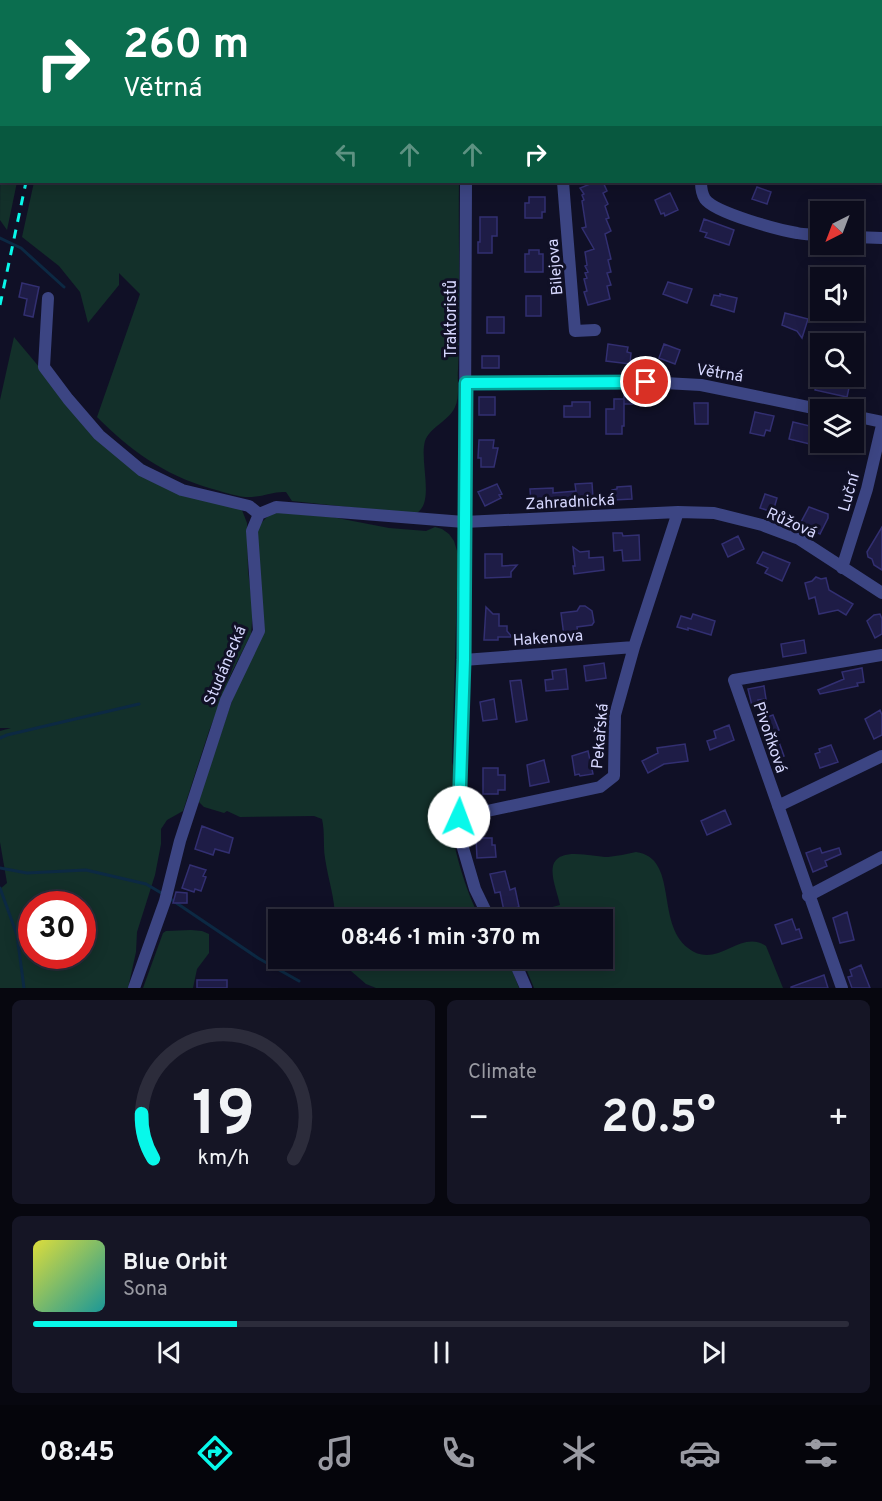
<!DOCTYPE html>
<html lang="en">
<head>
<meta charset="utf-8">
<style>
	:root { --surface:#0c0c1c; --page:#151525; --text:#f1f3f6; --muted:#9a9ba3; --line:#2c2c3b; --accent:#08f8ea }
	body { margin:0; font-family:Overpass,sans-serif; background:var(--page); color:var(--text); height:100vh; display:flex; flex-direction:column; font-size:22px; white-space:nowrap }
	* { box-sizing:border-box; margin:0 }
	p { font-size:20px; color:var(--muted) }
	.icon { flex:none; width:33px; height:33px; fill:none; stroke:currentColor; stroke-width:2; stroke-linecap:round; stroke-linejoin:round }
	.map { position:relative; height:988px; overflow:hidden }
	.details { display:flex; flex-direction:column; gap:12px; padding:12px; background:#07070f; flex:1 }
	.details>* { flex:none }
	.guide { position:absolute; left:0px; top:0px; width:882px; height:183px; box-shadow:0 3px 15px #0003,0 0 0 2px var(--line); background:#0b6e4f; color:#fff; overflow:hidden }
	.needle { width:39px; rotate:222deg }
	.tools { position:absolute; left:810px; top:201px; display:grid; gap:12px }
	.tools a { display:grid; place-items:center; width:54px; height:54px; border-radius:0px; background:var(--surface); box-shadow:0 3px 15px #0003,0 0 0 2px var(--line); font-size:30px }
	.speed { position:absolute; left:18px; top:891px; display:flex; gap:12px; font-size:30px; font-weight:700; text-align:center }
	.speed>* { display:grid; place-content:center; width:78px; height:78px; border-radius:50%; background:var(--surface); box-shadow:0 3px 15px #0003,0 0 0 2px var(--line); line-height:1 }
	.speed .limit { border:9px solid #d22; background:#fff; color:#111 }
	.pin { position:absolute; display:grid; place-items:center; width:51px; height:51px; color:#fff; margin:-26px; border:3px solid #fff; border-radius:50%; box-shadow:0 2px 6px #0007 }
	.me { position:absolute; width:66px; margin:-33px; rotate:2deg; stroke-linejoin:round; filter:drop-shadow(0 0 4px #0008) }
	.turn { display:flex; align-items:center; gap:21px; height:126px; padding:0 24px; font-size:27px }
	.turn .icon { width:78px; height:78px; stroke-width:2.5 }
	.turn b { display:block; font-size:42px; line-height:51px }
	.lanes { display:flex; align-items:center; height:57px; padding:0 24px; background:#0003; justify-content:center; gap:30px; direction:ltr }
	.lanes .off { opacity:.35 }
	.big { font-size:45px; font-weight:700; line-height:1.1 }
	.details .card { flex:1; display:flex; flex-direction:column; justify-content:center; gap:9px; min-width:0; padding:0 21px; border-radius:9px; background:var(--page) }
	.details .dial { align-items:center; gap:0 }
	.dial svg { height:156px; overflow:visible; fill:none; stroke:var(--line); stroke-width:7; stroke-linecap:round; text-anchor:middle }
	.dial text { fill:var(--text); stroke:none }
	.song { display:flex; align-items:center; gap:18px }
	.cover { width:72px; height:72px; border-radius:9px; background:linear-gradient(135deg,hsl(60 70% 55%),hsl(180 70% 35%)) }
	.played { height:6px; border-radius:3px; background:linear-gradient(90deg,var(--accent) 25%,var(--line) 25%) }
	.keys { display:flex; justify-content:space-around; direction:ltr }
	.heat { display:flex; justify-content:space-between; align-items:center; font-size:33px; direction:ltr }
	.details .tiles { flex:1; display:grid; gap:12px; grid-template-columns:1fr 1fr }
	.card:last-child { grid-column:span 2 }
	.trip { position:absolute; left:268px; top:909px; width:345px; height:60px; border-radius:0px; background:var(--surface); box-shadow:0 3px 15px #0003,0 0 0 2px var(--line); font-weight:700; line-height:60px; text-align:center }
	.tab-bar { display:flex; height:96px; justify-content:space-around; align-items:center; background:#05050b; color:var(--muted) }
	.tab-bar .icon { width:42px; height:42px }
	.tab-bar .current { color:var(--accent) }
	.tab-bar b { font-size:27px; color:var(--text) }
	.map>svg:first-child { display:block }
	.green { fill:#13302a; fill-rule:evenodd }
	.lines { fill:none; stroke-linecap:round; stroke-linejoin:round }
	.stream { stroke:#0c2943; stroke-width:3 }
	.building { fill:#1e1c46; stroke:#322f71; stroke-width:1.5 }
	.street { stroke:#3c4583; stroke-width:12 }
	.rail { stroke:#08f8ea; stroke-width:3; stroke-dasharray:9 8; stroke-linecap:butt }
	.route-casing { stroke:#05a198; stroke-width:15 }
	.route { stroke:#08f8ea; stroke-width:10 }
	.labels { text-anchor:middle; stroke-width:6; stroke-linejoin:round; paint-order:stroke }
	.street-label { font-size:16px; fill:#d6d7fe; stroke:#101026 }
</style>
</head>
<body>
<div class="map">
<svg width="882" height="988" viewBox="0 0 882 988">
	<rect width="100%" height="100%" fill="#101026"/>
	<!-- green -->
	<path class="green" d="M759,0H882L881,40L880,2Z
		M1,24L2,182H17L7,230L0,220Z
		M34,182H459C458,244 461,307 458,370C457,381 460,397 455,407C450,420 430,427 425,441C419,462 436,504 415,514L292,501L286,492C273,491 261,498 245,497C234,496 221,491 209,488C163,474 131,451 97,417L140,294L119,273V285L88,323L80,292L59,266L22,237Z
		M14,337L45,374L144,475L242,510L247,523L248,571L253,611L251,634L231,674L209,731L183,811L167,820L161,829V844L155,875L137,932L136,952L128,988H0V889L7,883L0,842V731L11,728H0V400ZM32,904H82V956H32Z
		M272,512L332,517L389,528L426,531L435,527L442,529L449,534L454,541L458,554L452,762C458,781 455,803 452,822C450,842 470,903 481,919H335C335,898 328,879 325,858C323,845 325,832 322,819L314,816L240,817L227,811L224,813L204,807L198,801L238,683L259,638L257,532L260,524Z
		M636,852C679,858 655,922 688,948C717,971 740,928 766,946L783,988H534L522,959L603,958V920L517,919L521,915L560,905C558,894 549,874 554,863C562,847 593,857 608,857C617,856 627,854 636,852Z
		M191,930L202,931L209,934V953L197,969L193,988H143L163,933L166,931Z
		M337,959H508L519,988H376L366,984Z"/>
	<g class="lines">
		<!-- stream -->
		<path class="stream" d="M855,2V0
			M0,238L21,248L64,287
			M0,738L7,735L139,704
			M0,868L27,873L86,870L146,884L163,894
			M0,888L17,935L24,988
			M169,898L258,958L299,981"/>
	</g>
	<!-- building -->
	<path class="building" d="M595,182H603L607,191L603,193L608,204L605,206L609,218L606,219L611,231L605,234L611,259L608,260L611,272L607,273L611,285L607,286L610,299L588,305L584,292L587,291L584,279L587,278L585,273L588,272L585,266L587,265L585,252L594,249L582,228L586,227L582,201L584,200L582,195L584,194L580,188Z
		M757,187L771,192L767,204L752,199Z
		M670,193L678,210L665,216L664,213L661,214L655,200Z
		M529,197H545V212H542V218H525V203H529Z
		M480,217H497V236H492V253H478V242H480Z
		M704,219L734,230L729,245L705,237L707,233L700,231Z
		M529,250H539V254H543V272H525V254H529Z
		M668,282L692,289L687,303L663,294Z
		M22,283L39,287L33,317L24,315L27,299L19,297Z
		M720,294L737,298L734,312L711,305L714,295L720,296Z
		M526,296H541V316H526Z
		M785,313L808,319L802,338L797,331L782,325Z
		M487,317H504V333H487Z
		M608,344L628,347L627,352L631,353L630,364L606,361Z
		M664,344L680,350L675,364L659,358Z
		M482,356H499V368H482Z
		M818,378L828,380L829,378L850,383L847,397L815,390Z
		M624,392H636V404H624Z
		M479,397H495V415H479Z
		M614,399H624V426H622V434H606V409H614Z
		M572,402H590V417H564V406H572Z
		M694,403H708V424H695Z
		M755,412L774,416L770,431L766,430L764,436L750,433Z
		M793,422L814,427L810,444L789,439Z
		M479,440H494L493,448H498L494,467H481V458H478Z
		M592,483L593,498L531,503L530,489L553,488V493L576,491L575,484Z
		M497,484L502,494L499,495L501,498L485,506L478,492Z
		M631,486L632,499L613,500L612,490L617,489V487Z
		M765,494L777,498L773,512L760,508Z
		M809,507L828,514V518L820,534L800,524Z
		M882,527V570L874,565L872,559L868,557L867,552Z
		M613,533H622L623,536L639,535L640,560L623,561L622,550L614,551Z
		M738,536L744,549L728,557L722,544Z
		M573,547L580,552L589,551V558L603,557L604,570L574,574L573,566H575Z
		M763,552L790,563L782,581L765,573L768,568L757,563Z
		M485,554H502V566L517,565L511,572V577L485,578Z
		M816,577L821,579L826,578L829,590L853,604L846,615L838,610L819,614L815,597L809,599L805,583L812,581Z
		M580,606H585L592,611L594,622L592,625L577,627L578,634L564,636L561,613L577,611Z
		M486,607L493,614H499V626H507V631L512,637H498V640H484Z
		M693,614L715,621L711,635L688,628V630L677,627L681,616L691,619Z
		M880,614L882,619V634L875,638L867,621L874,615Z
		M804,640L806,653L783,657L781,644Z
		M604,663L606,678L586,681L584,666Z
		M862,668L864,682L857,683L858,686L820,694L818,690L844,679L842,672Z
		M566,669L568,689L546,691L545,680L553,679L552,671Z
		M521,680L527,720L516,722L510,681Z
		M764,686L766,699L758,700L759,705L752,706L748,689Z
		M494,699L497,719L483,721L480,702Z
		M880,710L882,715V735L874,739L865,719Z
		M773,715L779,730L775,731L784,756L772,760L758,720Z
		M729,725L734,740L710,750L707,741L716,738L714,731Z
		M685,744L688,761L664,764L648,773L642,761L658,753L657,748Z
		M831,745L838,762L820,768L815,754L820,752L819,749Z
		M588,751L593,774L580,776L579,774L575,775L572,756Z
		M544,760L549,782L530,786L527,765Z
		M483,768H498V775H505V790H498V794H483Z
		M725,810L731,824L707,835L701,821Z
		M202,826L233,838L229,853L215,849L213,855L195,849Z
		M476,838H492V845H495L496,857L477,858Z
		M820,848L822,853L839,848L841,854L825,861L827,866L813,872L806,853Z
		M190,865L206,870L203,876L206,877L201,891L195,889L194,892L182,888Z
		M505,871L510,890L515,888L519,907L504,911L500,892L495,893L490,874Z
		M176,892L187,893V903H173Z
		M281,908H296V920H282Z
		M847,912L854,940L840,943L833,918Z
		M792,919L796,930L799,929L802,938L782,944L775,925Z
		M861,965L870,988H852L848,977L852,976L850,970Z
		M824,975L828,988H791V987Z
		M197,980H227V988H197Z"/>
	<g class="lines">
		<!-- street -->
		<path class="street" d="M454,0L455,2
			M575,0L578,2
			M744,0V2
			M565,2V0
			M466,182L464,660L459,817L463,848L475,889L490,920
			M563,182L575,331L595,330
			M701,182C701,188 702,194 705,199C715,213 779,230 797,233C805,235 813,234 820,235
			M854,237L882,238
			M48,298L44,367L68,399L99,435L141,470L182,490L249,506L259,514
			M466,383L646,382L701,385L823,410
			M854,416L882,422
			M842,568L867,489L882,425
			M464,660L634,647
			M778,806L882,756
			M459,817L600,787L614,776L615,715L634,647L678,512
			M808,896L882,857
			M513,958L526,988
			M134,988L165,901L180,841L226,700L259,631L252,531L259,514L276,507L464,522L678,512L714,513L762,525L799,539L882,593
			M842,988L734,680L882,655"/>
		<!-- rail -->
		<path class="rail" d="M67,2V0
			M0,305L26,182"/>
	</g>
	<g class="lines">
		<defs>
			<path id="route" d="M459,817L464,660L466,383L646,382"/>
		</defs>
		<!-- route casing -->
		<use href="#route" class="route-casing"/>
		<!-- route -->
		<use href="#route" class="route"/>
	</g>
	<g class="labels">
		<!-- street labels -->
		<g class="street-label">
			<text transform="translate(554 267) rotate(-95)" y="6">Bilejova</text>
			<text transform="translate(450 319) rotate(-90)" y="6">Traktoristů</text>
			<text transform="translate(720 372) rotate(9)" y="6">Větrná</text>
			<text transform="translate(848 492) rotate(-74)" y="6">Luční</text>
			<text transform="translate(570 501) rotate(-3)" y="6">Zahradnická</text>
			<text transform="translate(792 522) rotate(24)" y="6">Růžová</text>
			<text transform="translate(548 637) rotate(-4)" y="6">Hakenova</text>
			<text transform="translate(224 665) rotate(-67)" y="6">Studánecká</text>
			<text transform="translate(599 736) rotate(-85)" y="6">Pekařská</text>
			<text transform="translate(771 737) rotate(71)" y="6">Pivoňková</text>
		</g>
	</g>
</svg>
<div class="tools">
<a><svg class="needle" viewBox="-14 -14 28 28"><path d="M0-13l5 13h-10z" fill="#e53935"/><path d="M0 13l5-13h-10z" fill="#9a9ba3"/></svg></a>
<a><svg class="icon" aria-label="sound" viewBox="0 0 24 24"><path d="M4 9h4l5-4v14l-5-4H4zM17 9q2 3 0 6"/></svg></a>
<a><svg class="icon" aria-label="search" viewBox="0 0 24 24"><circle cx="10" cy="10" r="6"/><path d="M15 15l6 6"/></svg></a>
<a><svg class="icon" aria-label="layers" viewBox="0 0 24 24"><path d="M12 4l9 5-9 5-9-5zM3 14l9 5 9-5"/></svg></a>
</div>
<div class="speed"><div class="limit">30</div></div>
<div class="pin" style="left:646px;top:382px;background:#d93025"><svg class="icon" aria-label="arrive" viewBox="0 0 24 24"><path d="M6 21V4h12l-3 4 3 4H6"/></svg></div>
<svg class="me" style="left:459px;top:817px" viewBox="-20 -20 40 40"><circle r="19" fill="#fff"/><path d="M0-13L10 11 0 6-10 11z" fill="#08f8ea"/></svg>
<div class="trip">08:46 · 1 min · 370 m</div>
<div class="guide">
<div class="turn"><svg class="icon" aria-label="right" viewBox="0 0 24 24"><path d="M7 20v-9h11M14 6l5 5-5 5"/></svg><div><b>260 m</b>Větrná</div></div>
<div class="lanes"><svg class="icon off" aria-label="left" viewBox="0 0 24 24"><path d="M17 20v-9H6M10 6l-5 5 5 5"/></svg><svg class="icon off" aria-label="ahead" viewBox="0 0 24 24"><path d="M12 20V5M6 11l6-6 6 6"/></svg><svg class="icon off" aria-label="ahead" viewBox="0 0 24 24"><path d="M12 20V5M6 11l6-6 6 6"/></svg><svg class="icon" aria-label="right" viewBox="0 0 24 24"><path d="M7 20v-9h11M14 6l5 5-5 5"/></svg></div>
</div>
</div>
<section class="details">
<div class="tiles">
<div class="card dial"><svg viewBox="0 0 100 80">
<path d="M14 69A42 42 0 1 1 86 69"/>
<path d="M14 69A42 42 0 0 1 8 46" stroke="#08f8ea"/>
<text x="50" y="56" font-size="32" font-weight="700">19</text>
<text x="50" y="72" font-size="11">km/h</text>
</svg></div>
<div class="card"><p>Climate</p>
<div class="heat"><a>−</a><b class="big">20.5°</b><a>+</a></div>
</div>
<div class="card">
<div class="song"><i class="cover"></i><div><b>Blue Orbit</b><p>Sona</p></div></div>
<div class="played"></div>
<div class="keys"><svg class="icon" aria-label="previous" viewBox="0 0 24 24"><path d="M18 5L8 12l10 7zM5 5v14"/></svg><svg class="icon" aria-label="pause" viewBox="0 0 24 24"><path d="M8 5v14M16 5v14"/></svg><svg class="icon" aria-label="next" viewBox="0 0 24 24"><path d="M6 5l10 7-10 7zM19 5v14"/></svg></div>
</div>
</div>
</section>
<nav class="tab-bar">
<b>08:45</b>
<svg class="icon current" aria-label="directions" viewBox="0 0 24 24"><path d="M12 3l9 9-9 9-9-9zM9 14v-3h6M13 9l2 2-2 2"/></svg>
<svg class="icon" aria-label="music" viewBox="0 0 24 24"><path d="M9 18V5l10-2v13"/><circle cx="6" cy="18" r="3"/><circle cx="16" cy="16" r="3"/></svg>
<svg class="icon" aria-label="phone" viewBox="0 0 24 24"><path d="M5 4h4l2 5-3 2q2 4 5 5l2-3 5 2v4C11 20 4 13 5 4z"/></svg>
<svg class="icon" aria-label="climate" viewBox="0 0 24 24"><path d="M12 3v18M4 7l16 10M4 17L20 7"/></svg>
<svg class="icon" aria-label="car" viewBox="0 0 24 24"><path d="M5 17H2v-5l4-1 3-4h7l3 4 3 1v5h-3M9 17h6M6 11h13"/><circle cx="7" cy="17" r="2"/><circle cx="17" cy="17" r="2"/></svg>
<svg class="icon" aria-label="filters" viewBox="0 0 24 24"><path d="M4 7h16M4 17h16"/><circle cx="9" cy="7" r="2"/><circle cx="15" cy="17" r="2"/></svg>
</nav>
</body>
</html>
